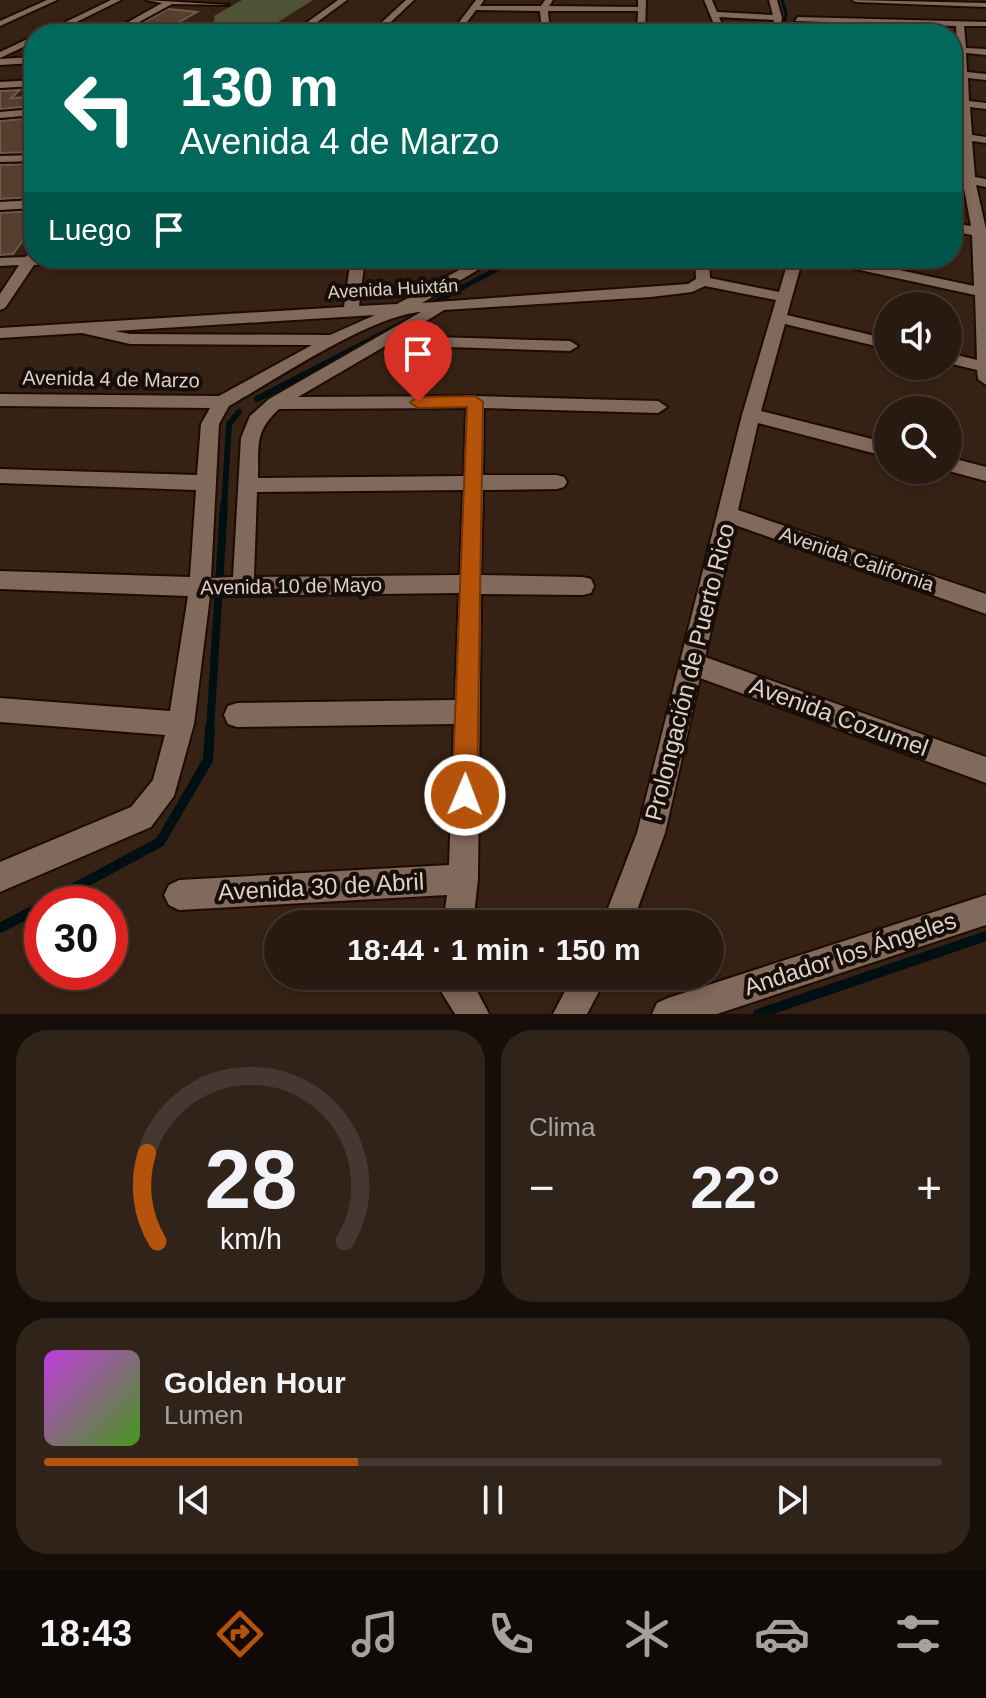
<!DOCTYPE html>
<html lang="es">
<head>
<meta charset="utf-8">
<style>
	:root { --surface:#281a10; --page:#302319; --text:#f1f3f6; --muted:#a5a19f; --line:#443830; --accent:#b45309 }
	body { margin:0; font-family:Arial,sans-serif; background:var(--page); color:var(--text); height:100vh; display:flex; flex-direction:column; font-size:30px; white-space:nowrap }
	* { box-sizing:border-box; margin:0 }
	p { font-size:26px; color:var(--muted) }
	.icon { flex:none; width:44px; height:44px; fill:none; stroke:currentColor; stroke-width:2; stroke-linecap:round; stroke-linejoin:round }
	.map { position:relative; height:1014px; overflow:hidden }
	.drawer { display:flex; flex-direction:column; gap:16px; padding:16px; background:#160e09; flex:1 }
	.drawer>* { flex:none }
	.hud { position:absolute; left:24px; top:24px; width:938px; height:244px; border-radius:32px; box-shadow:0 4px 12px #0003,0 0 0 2px var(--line); background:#00695c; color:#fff; overflow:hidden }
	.buttons { position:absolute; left:874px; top:292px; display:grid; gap:16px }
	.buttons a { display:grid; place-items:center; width:88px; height:88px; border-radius:50%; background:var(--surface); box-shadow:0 4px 12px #0003,0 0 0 2px var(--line); font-size:40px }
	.speed { position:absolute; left:24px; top:886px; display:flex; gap:16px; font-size:40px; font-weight:700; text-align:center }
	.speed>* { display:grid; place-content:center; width:104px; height:104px; border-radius:50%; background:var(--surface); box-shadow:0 4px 12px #0003,0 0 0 2px var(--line); line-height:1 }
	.speed .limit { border:12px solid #d22; background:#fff; color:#111 }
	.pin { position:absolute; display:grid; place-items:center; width:68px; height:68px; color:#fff; margin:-82px -34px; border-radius:50% 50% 50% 0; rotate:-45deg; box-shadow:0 0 8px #0007 }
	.pin .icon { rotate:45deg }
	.me { position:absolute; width:88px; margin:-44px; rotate:1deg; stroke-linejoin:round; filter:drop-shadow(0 0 6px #0008) }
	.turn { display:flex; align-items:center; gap:28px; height:168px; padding:0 24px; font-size:36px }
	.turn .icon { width:104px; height:104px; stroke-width:2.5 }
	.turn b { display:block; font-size:56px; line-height:68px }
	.then { display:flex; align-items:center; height:76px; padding:0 24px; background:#0003; gap:16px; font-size:30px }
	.big { font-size:60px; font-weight:700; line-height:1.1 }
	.drawer .widget { flex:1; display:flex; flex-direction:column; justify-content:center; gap:12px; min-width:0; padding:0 28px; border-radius:32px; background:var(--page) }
	.drawer .dial { align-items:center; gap:0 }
	.dial svg { height:208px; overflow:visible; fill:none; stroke:var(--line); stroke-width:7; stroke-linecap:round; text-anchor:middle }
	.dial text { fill:var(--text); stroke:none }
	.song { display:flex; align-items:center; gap:24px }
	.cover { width:96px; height:96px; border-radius:12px; background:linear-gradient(135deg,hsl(290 70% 55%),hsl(100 70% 35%)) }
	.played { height:8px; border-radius:4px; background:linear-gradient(90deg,var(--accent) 35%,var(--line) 35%) }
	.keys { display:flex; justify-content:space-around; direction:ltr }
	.heat { display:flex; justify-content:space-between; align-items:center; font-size:44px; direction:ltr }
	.drawer .tiles { flex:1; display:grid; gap:16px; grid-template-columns:1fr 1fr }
	.widget:last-child { grid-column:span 2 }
	.trip { position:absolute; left:264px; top:910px; width:460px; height:80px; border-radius:40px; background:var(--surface); box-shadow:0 4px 12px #0003,0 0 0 2px var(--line); font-weight:700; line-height:80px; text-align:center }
	.tabs { display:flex; height:128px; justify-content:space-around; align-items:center; background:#100a06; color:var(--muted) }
	.tabs .icon { width:56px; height:56px }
	.tabs .on { color:var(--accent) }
	.tabs b { font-size:36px; color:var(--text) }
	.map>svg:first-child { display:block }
	.green { fill:#4e5336 }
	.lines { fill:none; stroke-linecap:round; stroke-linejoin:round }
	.stream-far4 { stroke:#001012; stroke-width:3 }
	.stream-far3 { stroke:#001012; stroke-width:5 }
	.stream-far2 { stroke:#001012; stroke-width:6 }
	.stream-far1 { stroke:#001012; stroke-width:8 }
	.stream { stroke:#001012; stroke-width:10 }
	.building { fill:#583e2f; stroke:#715a4c; stroke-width:2 }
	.minor-casing { stroke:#1d0b02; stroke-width:4 }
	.minor { fill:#81695b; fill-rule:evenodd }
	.route { fill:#b45309; stroke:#753606; stroke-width:2 }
	.labels { text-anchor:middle; stroke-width:8; stroke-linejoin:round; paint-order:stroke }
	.far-street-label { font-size:18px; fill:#ddd0c8; stroke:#170e08 }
	.street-label { font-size:20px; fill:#ddd0c8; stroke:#170e08 }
	.near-street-label { font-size:24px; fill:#ddd0c8; stroke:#170e08 }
</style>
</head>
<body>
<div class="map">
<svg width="986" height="1014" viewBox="0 0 986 1014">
	<rect width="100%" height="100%" fill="#362215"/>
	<!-- green -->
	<path class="green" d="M242,0H313L267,29H292L286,34H198L215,20L214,16Z"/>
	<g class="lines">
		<!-- stream-far4 -->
		<path class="stream-far4" d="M782,0L786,13L782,34"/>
		<!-- stream-far3 -->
		<path class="stream-far3" d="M435,302L518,258
			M388,331L398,326"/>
		<!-- stream-far2 -->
		<path class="stream-far2" d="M257,399L392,329
			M224,507L229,424L239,412"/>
		<!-- stream-far1 -->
		<path class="stream-far1" d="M210,730L224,505"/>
		<!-- stream -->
		<path class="stream" d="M45,904L160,842L208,760L210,728
			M0,928L42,906
			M758,1014L986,936"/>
	</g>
	<!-- building -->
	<path class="building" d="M168,9L197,12L158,34H123Z
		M20,90L11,98L29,97L22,107L0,109V91Z
		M34,118V152L0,153V121Z
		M34,164V197L0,199V165Z
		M34,211V225L13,254L0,255V213Z"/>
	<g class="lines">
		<defs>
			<path id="minor" d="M47,0H57L0,26V21Z
				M111,0H121L52,34H41Z
				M146,0L229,5L172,4L117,34H107L162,3Z
				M338,0H347L301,34H292L295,31L185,32L181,30L302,26Z
				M406,0H414L378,34H369Z
				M476,0H484L480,6H541L545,0H553L549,6L638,7V0H646L645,34H637L638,11H548L550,34H542L540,11L476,10L458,34H450Z
				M704,0H712L717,12L773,15L769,0H777L782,18L779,34H771L774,20L719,17L725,32L718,34Z
				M852,0L986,3V7L856,2Z
				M798,17L986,22V26H964L966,48L986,49V55L966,53L967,72L986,74V80L968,78L969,101L986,103V109L970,107L972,135L986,137V143L972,141L975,177L986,179V187L976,185L986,229V385L978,379L977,370L948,363V353L977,360L975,295L823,262L816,258H843L974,286L972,235L952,231V223L971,226L963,183L952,181V173L963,175L961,140L952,138V132L961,133L960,106L952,105V99L959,100L958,77L952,76V70L958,71L957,52H952V46L957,47L956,26L795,21Z
				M34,36V42L0,58V52Z
				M34,57V63L0,65V59Z
				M34,80V86L0,88V82Z
				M34,109V115L0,118V112Z
				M34,155V161L0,162V156Z
				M34,200V208L0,210V202Z
				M33,251L34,258H89L82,262L34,265L5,308L0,310V294L19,265L0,266V258L25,257Z
				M351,258H365L359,306L397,304L481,258H498L422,303L688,284L696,279L695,258H709L710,278L779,292L789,258H803L787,315L888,339V349L785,324L761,411L888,443V457L758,423L738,510L986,594V614L735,525L705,657L986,757V783L700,678L665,833L632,924H602L637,833L742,415L776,300L705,286L692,292L651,297L444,310L402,336L570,341L578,346L570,351L387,345L298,397L475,396L658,401L667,407L658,413L484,408L483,475H557L564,477L567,482L564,487L557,489L483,490L481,575L583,577L591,579L594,586L591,593L583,595L481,594L478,879L473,924H443L447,895L179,910L169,905L164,895L169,885L179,880L449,865L454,724L237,727L228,724L224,715L228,706L237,703L455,700L459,593L210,596L194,724L174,796L151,827L0,892V862L131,807L153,780L165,735L0,722V698L170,711L188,596L0,589V571L190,577L196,490L0,483V469L197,475L201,424L210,408L0,406V394L219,396L312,345L130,344L82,333L0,338V328L344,307ZM421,312L269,399L250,416L241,438L233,577L211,578L219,424L229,406C275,380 372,315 421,312ZM375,315L330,335L130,334L115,331ZM466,408L464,476L258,478C259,445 254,432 279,409ZM463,490L460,575L254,577L257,492Z
				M948,457L986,467V481L945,470H948Z
				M986,895V925L717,1014H652L657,1003L668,998Z
				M437,976H469L489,1014H455L442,993Z
				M573,976H607L587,1014H553Z"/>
		</defs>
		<!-- minor casing -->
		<use href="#minor" class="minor-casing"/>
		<!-- minor -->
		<use href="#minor" class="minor"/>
	</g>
	<!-- route -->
	<path class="route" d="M475,396L483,402L477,795L474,804L465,808L456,804L452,795L467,407L418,408L410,402L418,397Z"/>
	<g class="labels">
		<!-- far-street labels -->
		<g class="far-street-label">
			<text transform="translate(393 289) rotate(-3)" y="6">Avenida Huixtán</text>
		</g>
		<!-- street labels -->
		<g class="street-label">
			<text transform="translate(111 379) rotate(1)" y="7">Avenida 4 de Marzo</text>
			<text transform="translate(857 559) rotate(19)" y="7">Avenida California</text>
			<text transform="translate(291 586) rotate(-1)" y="7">Avenida 10 de Mayo</text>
		</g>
		<!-- near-street labels -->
		<g class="near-street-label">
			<text transform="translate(690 672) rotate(-76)" y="8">Prolongación de Puerto Rico</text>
			<text transform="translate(839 717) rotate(20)" y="8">Avenida Cozumel</text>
			<text transform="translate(321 887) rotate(-3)" y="8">Avenida 30 de Abril</text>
			<text transform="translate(850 954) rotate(-18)" y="8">Andador los Ángeles</text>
		</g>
	</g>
</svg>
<div class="buttons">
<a><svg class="icon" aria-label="sound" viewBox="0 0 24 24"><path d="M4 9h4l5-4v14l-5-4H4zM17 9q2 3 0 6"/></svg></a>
<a><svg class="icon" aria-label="search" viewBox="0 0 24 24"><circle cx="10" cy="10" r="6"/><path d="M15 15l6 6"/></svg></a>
</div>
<div class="speed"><div class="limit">30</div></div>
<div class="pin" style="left:418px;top:402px;background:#d93025"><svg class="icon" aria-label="arrive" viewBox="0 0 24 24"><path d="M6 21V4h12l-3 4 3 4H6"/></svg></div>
<svg class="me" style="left:465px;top:795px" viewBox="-20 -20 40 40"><circle r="17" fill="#b45309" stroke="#fff" stroke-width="3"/><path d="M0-11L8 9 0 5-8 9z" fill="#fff"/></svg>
<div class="trip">18:44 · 1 min · 150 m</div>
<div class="hud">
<div class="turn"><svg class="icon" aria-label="left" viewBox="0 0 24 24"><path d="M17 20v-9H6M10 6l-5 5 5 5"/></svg><div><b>130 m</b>Avenida 4 de Marzo</div></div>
<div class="then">Luego<svg class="icon" aria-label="arrive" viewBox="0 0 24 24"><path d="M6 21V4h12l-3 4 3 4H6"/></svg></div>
</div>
</div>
<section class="drawer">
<div class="tiles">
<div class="widget dial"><svg viewBox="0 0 100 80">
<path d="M14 69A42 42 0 1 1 86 69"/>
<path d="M14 69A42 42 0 0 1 10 35" stroke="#b45309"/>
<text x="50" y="56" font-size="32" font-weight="700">28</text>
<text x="50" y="72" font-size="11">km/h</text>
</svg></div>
<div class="widget"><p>Clima</p>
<div class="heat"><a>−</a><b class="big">22°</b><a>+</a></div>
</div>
<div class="widget">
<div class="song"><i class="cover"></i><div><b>Golden Hour</b><p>Lumen</p></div></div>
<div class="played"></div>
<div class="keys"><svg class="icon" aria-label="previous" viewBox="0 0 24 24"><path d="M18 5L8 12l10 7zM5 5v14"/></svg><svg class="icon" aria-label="pause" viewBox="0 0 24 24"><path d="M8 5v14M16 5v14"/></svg><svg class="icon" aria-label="next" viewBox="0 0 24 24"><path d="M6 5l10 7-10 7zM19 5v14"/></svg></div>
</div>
</div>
</section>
<nav class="tabs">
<b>18:43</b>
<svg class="icon on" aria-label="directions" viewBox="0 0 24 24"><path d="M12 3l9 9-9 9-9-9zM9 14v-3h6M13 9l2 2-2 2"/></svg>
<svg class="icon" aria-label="music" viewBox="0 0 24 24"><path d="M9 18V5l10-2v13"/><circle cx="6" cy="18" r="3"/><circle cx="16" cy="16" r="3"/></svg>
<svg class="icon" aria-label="phone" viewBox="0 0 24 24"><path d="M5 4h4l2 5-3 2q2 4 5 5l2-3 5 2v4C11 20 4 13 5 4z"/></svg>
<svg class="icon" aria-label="climate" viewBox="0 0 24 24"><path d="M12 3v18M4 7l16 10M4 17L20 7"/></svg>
<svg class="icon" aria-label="car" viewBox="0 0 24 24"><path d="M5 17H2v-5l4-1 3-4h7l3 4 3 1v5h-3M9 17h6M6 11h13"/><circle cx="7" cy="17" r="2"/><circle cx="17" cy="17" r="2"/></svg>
<svg class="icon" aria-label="filters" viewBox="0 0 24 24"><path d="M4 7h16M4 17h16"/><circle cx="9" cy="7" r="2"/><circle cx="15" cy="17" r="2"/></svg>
</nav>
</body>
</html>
